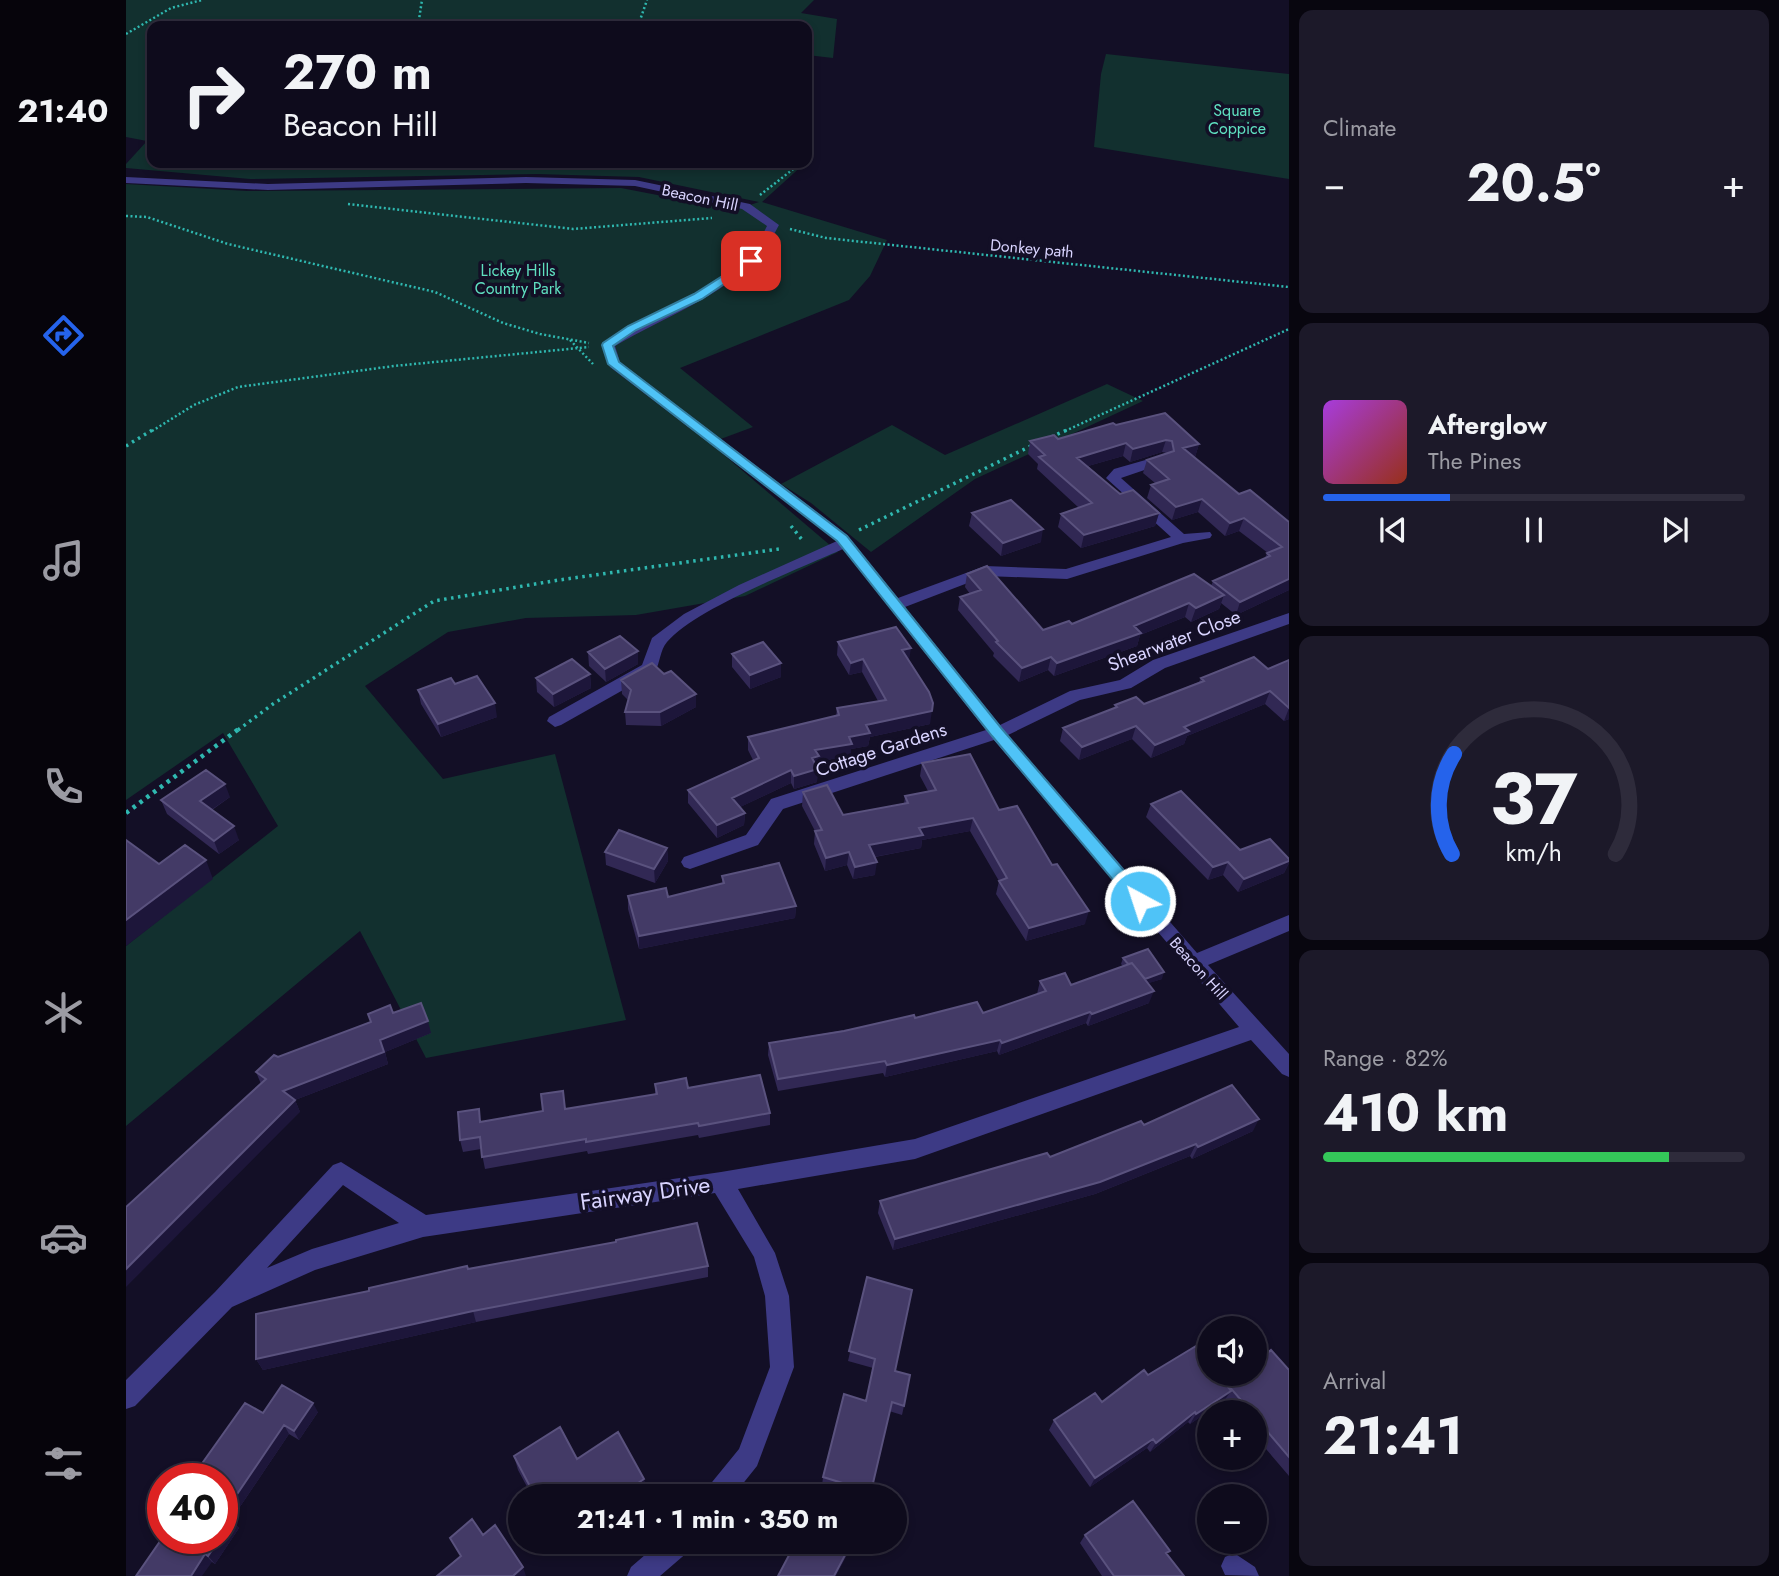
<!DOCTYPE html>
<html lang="en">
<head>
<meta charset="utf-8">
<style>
	:root { --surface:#0e0b1c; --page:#1c1929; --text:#f1f3f6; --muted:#9b9ba3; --line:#2e2b3b; --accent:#2563eb }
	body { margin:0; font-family:Jost,sans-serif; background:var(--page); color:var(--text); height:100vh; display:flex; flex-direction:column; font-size:26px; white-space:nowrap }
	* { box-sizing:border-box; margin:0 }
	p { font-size:23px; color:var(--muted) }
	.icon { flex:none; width:38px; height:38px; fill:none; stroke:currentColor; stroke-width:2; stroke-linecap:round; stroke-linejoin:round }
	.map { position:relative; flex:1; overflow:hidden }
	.panel { display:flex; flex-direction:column; gap:10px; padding:10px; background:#08060f; width:490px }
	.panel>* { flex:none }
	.hud { position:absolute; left:21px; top:21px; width:665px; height:147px; border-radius:14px; box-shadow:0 4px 10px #0003,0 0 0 2px var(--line); background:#0e0b1c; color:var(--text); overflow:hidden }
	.fabs { position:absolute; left:1071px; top:1316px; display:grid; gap:14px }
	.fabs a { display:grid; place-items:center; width:70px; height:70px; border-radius:50%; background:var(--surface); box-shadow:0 4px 10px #0003,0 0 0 2px var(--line); font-size:35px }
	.speed { position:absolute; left:21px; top:1463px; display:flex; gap:14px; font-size:35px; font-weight:700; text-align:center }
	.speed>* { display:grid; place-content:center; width:91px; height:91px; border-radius:50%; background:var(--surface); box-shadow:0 4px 10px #0003,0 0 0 2px var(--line); line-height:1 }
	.speed .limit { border:10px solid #d22; background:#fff; color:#111 }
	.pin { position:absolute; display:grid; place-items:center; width:60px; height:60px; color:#fff; margin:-30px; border-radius:14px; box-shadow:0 4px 10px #0006 }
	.me { position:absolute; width:77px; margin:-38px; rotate:320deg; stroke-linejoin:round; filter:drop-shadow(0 0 5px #0008) }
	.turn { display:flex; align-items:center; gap:24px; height:147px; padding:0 21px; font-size:32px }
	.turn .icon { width:91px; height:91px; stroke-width:2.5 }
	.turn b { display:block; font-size:49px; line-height:60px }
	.big { font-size:52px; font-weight:700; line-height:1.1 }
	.panel .tile { flex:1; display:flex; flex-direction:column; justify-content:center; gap:10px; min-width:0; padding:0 24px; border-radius:14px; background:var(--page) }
	.panel .dial { align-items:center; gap:0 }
	.dial svg { height:182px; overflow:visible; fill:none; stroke:var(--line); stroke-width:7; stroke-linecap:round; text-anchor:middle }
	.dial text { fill:var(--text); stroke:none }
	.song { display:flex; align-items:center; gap:21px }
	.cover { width:84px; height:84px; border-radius:10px; background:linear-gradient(135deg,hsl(280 70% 55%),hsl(10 70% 35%)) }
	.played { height:7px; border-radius:4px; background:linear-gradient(90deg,var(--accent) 30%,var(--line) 30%) }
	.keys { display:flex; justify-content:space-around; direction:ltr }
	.heat { display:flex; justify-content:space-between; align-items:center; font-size:38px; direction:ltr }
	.charge { height:10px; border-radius:5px; background:linear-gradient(90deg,#34c759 82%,var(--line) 0) }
	.trip { position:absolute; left:382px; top:1484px; width:399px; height:70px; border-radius:35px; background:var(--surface); box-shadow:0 4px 10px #0003,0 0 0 2px var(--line); font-weight:700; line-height:70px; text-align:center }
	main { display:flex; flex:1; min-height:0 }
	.tabs { display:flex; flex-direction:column; width:126px; justify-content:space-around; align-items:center; background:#06040b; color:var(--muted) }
	.tabs .icon { width:49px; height:49px }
	.tabs .active { color:var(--accent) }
	.tabs b { font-size:32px; color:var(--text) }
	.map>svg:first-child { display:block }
	.green { fill:#12302f }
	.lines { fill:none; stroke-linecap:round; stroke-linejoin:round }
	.path-far2 { stroke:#2fb8b0; stroke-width:2.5; stroke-dasharray:2 2.5; stroke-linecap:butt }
	.path-far1 { stroke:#2fb8b0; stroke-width:3.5; stroke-dasharray:2.5 4.5; stroke-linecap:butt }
	.path { stroke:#2fb8b0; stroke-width:4.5; stroke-dasharray:3.5 5; stroke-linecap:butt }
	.minor { fill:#3d3a85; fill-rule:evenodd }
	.wall { fill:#312854 }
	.shaded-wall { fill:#1d163a }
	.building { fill:#433a66; stroke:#5a527e; stroke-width:2 }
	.route { fill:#4fc3f7; stroke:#337fa1; stroke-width:2 }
	.labels { text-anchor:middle; stroke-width:7; stroke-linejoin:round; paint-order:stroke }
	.far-park-label { font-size:16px; fill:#5fe0c0; stroke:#130f26 }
	.far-street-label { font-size:16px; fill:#d9d4ff; stroke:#130f26 }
	.street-label { font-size:19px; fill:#d9d4ff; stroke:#130f26 }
	.near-street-label { font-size:23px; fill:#d9d4ff; stroke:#130f26 }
</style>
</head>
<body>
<main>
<nav class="tabs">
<b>21:40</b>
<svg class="icon active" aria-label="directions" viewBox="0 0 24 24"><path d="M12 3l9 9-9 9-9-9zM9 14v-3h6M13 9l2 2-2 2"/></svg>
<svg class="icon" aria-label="music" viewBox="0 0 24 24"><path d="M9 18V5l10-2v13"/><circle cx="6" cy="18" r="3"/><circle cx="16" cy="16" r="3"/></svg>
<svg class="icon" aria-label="phone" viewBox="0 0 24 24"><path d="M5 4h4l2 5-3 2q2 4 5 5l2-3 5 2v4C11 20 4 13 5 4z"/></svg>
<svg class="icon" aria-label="climate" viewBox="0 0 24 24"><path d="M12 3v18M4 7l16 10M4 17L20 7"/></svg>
<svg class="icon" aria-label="car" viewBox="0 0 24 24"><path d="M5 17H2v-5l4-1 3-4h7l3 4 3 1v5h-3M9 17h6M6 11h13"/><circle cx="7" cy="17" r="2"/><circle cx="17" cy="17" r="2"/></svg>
<svg class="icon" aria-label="filters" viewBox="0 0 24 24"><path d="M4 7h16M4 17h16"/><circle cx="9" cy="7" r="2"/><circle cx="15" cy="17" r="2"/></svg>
</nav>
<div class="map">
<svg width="1163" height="1576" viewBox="0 0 1163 1576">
	<rect width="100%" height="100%" fill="#130f26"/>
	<!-- green -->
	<path class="green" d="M0,0H688L675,13L711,19L707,58L681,55V26H26V163H679L636,202L761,240L744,276L723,300L554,368L627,427L584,443L712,552L619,596L510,615L400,618L322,632L239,686L317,779L429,754L500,1020L300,1058L234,931L0,1126V946L152,826L97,733L0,800V184L121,191L495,188L609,210L633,202L513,177L411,174L124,179L0,168V164L21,141L0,137Z
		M980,54L1163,74V179L968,147L975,74Z
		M981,384L1017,401L849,479L745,552L685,503L655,484L766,425L819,455Z"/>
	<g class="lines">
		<!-- path-far2 -->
		<path class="path-far2" d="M292,26L296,0
			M512,26L521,0
			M0,34L45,8L76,0
			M634,195L675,163
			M222,204L447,229L586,218
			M0,216L21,217L102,244L309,292L377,323L414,334L463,343
			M664,229L700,238L1163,287
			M444,340L467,364
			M26,431L68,405L112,387L268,366L463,347
			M939,431L1163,329"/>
		<!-- path-far1 -->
		<path class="path-far1" d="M925,437L943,429
			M0,446L28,429
			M665,526L677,541
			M733,530L907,445
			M112,730L147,704L308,601L433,580L653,549"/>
		<!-- path -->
		<path class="path" d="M0,813L114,728"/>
		<!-- minor -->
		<path class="minor" d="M0,177L142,184L400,177L509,180L624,204L653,225C621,290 547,311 489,346L494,362L721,535L772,598L859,566L940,569L1045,537L980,478L988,469L1037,455L1042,456V462L995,478L1058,534L1084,532L1086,535L1084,538L1057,543L941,579L860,576L779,607L874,725L944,691L994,680L1027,660L1163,613V624L1039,668L1005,688L954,700L882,735L1071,953L1163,915V931L1082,965L1163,1054V1077L1156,1074L1125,1040L789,1159L612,1189L649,1253L663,1296L668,1367L631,1466L607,1496H578L582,1487L613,1449L644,1367L639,1296L628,1257L589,1193L297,1237L189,1270L106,1307L9,1406L0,1409V1380L89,1292L207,1165L215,1162L300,1215L595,1172L789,1139L1113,1027L868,740L657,809L632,845L564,869L558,867L555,862L558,857L620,835L645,799L860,730L717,549C673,569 570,608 541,642C534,650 534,663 529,672L435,725L429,727L421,721L423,717L516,665L526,638L558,614L613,585L711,541L484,367L476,345C487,334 504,327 518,320C564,296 617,275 641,226L616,209L509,186L400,183L142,190L0,183ZM217,1185L273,1223L186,1249L141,1268Z
			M534,1542H567L563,1551L534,1576H501L505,1567Z
			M1108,1553L1129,1567L1133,1576L1099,1575L1095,1566L1099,1557Z"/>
	</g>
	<!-- wall -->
	<path class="wall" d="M990,425L1073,444L1069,457H1068L1113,494L1163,522V590L1110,615L1095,603L1093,609L1065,622L1059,617L1014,635L1011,646L928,676L922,670L893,682L867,656L868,653L832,610L834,597L844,594L839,587L841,574L917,630L946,624L1085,586L1087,581L1139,558L1141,553H1142L1113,531L1099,536L1072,512L1046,520L1021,498L1025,485L1029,483L1017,473L1021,460L1041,453L1036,452L1004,462L997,456L962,466L994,494L1033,513L1029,526L955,548L932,527L935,514L953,508L911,469L912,464L902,454L904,441L932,439Z
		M846,513L915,542L875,556L843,526Z
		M712,642L783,661L804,724L744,737L742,746L725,749V756L692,762L691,782L668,789L665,783L614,807L619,813L618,825L591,838L562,803V790L627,760L622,750V737L710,716L711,708L752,701L736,672L723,675L711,655Z
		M512,651V664L480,682L463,666L462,652Z
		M606,654L655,677L624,689L606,667Z
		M1163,660V719L1158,721L1139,704L1061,736L1058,744L1025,758L1006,739L953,760L934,741L937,728L988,708L989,705L1018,704L1073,682L1075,678L1142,669Z
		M464,674L465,688L428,707L411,692L410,678Z
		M538,674L570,694V707L535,726L500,725L499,712L502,700L496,694L495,680Z
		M329,684L371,717L315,737L295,704L292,690Z
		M796,763L873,810L959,924L900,941L870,894L873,881L844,831L796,840L795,848L749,857V875L727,879L721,865L699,871L688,844L689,831L676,806L677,792L717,815L778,804L779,796L802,791L794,776Z
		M104,797L86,810L113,840L93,854L41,814L35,800Z
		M1025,804L1114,850L1163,859V863L1158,873L1112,892L1097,875L1082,880L1020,817Z
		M541,848L542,861L529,883L480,865L479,852Z
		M596,876L670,906L669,918L513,949L502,909V896L542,897L596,884Z
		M997,958L1036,979L1022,983L1023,1003L962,1026L960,1023L873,1055L871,1051L759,1077L757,1073L652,1091L642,1055L643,1043L789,1018L857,1013L911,994L914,981L945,985L997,966L995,964Z
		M267,1013L305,1033L259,1052L262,1064L169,1100L174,1112L135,1084L130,1072L152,1057Z
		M529,1084L562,1088L644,1113V1125L573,1138L572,1135L462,1154L461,1151L359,1169L355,1149L337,1152L334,1140L439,1109L529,1094Z
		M1018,1125L1127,1131L1066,1159L1064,1156L969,1194L767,1250L752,1213L754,1201L924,1157Z
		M582,1266V1277L350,1322L137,1370L130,1359L243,1291L342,1269Z
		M741,1277L778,1406L776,1415L763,1411L720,1493L696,1486L697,1477L740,1401L747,1368L722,1361Z
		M1163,1370V1476L1129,1436V1412H1109L1099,1400L1064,1424L1062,1422L1024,1452L1021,1448L964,1487L923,1430L928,1420L976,1402L1022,1375L1101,1385Z
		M192,1412L173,1440L163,1434L105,1520L113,1528L89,1564L86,1562L10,1576L96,1538L137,1413Z
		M388,1456L451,1459L518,1479L520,1493L515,1496H406L392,1470Z
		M959,1535L1041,1554L1058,1576H976L954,1543Z
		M729,1542H750L747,1551Z"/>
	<!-- shaded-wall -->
	<path class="shaded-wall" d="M1040,440L1036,452L1004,462L1007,449Z
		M1000,443L997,456L948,470L951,458Z
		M1073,444L1069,457L1054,461L1057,448Z
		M1076,499L1072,512L1046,520L1050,507Z
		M1033,513L1029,526L955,548L958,535Z
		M1118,518L1113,531L1099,536L1104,523Z
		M917,529L915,542L875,556L877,543Z
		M1163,579V590L1110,615L1114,602Z
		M1098,595L1093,609L1065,622L1070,608Z
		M1063,603L1059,617L1014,635L1011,646L928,676L931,663L1008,626Z
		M785,648L783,661L776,650Z
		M512,651V664L480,682L479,669Z
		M925,657L922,670L893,682L896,668Z
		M737,659L736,672L723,675L725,663Z
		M655,663V677L624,689V675Z
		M464,674L465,688L428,707L427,694Z
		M1144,691L1139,704L1061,736L1058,744L1025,758L1029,745L1058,727Z
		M570,694V707L535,726L534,712Z
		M369,703L371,717L315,737L312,724Z
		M1163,708V719L1158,721Z
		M806,711L804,724L744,737L742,746L725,749V756L692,762L691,782L668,789V776L686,758L689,750L723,737L740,725Z
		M1010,726L1006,739L953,760L956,747Z
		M665,770V783L606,811V798Z
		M99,784L104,797L79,814L74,801Z
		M619,813L618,825L591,838V825Z
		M847,818L844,831L796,840L795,848L742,858L743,845L793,828Z
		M108,826L113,840L93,854L88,841Z
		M541,848L542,861L529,883L528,869Z
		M723,852L721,865L699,871L700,858Z
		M80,860L87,879L0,946V920Z
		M1163,861V863L1158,873L1112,892L1118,879Z
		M751,862L749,875L727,879L729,867Z
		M1102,862L1097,875L1082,880L1087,867Z
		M670,906L669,918L513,949V936Z
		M963,911L959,924L900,941L903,928Z
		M1038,972L1036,979L1011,987L1014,981Z
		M1028,991L1023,1003L962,1026L966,1014Z
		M964,1012L960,1023L873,1055L876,1043Z
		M302,1021L305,1033L259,1052L262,1064L169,1100L174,1112L0,1287V1269L157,1091L254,1040Z
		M874,1040L871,1051L759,1077L761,1065Z
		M1133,1119L1127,1131L1066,1159L1072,1147Z
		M1070,1144L1064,1156L969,1194L767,1250L769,1239Z
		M347,1311L350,1322L137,1370L130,1359Z
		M1105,1391L1098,1401L1064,1424L1070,1414Z
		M187,1403L192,1412L173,1440L168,1431Z
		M1069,1412L1062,1422L1024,1452L1030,1443Z
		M158,1425L163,1434L103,1523L97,1515Z
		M1027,1439L1021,1448L964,1487L969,1478Z
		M518,1479L520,1493L515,1496H493Z
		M106,1520L113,1528L89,1564L82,1556L94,1538H96V1535Z
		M432,1542H447L434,1551Z
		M726,1542H728L710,1576H708Z
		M79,1554L86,1562L76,1576H65Z
		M397,1567L400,1576H387Z"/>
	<!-- building -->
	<path class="building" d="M1039,413L1073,444L1057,448L1113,494L1124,490L1163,522V579L1114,602L1087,581L1144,556L1141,553L1156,547L1118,518L1104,523L1076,499L1050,507L1025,485L1043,479L1021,460L1048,451L1046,441L1040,440L1007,449L1000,443L951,458L994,494L1007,490L1033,513L958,535L935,514L966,503L913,457L919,455L904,441L928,435L932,439L987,423L990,425Z
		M885,500L917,529L877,543L846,513Z
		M861,566L917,630L943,621L946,624L1068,574L1098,595L1070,608L1063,603L1008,626L1015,633L931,663L925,657L896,668L870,642L872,641L834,597L855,590L841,574Z
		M770,627L785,648L776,650L803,692L807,703L806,711L740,725L744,733L723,737L726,744L689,750L693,756L686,758L692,769L668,776L665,770L606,798L619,813L591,825L562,790L633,758L622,737L713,715L711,708L760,700L737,659L725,663L712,642Z
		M494,636L512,651L479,669L462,652Z
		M637,642L655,663L624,675L606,654Z
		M1128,657L1142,669L1163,660V708L1144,691L1058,727L1063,731L1029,745L1010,726L956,747L937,728L991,707L989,705L1010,697L1018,704L1078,681L1075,678Z
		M446,659L464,674L427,694L410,678Z
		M526,663L538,674L545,671L570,694L534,712H499L505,690L495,680Z
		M351,676L369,703L312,724L292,690L325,678L329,684Z
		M844,754L873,810L891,806L926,865L931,864L963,911L903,928L873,881L881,878L847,818L793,828L797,835L743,845L751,862L729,867L723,852L700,858L689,831L696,830L677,792L701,785L717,815L782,803L779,796L810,790L796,763Z
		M80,770L99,784L74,801L108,826L88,841L35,800Z
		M1055,791L1114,850L1144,839L1163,859V861L1118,879L1102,862L1087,867L1025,804Z
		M493,830L541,848L528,869L479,852Z
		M0,840L33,864L59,845L80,860L0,920Z
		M653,863L670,906L513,936L502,896L540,888L542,897L598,883L596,876Z
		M1022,949L1038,972L1019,979L1006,963L1002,964L997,958Z
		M1006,963L1028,991L966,1014L964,1012L876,1043L874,1040L761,1065L759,1061L652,1079L643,1043L718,1031L788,1015L789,1018L851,1002L857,1013L920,991L914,981L939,973L945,985Z
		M295,1003L302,1021L254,1040L258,1052L157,1091L169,1100L0,1269V1207L140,1079L130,1072L148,1055L152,1057L245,1022L242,1014L264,1005L267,1013Z
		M634,1075L644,1113L573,1126L572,1123L460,1142V1139L356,1157L354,1137L334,1140L332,1112L353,1109L354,1122L417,1111L415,1094L437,1091L439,1109L531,1094L529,1084L545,1081L560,1078L562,1088Z
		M1106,1085L1133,1119L1072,1147L1070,1144L974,1182L769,1239L754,1201L921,1153L924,1157L1015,1121L1018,1125Z
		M571,1223L582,1266L347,1311L130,1359V1314L243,1291V1288L341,1266L342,1269L490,1242V1240Z
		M741,1277L786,1290L769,1371L784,1375L778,1406L766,1402L744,1496H719L723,1485L697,1477L718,1394L740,1401L749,1359L723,1351Z
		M1070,1346L1083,1363V1374H1092L1105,1391L1070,1414L1069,1412L1030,1443L1027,1439L969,1478L928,1420L969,1393L976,1402L1018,1370L1022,1375Z
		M1145,1350L1163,1370V1457L1129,1417V1412H1125L1102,1385L1116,1374H1129V1363Z
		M156,1385L187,1403L168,1431L158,1425L97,1515L106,1520L96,1535V1479H65L119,1403L137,1413Z
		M434,1427L451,1459L492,1432L518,1479L493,1496H409L388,1456Z
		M1007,1501L1044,1551L1040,1553L1058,1576H988L959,1535Z
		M346,1519L357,1535L369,1525L397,1567L387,1576H311L335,1556L324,1538Z
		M37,1537V1538H94L82,1556L79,1554L65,1576H10Z
		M670,1542H726L708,1576H652Z"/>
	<!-- route -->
	<path class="route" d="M625,258L631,261L629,263L576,299L510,330L487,346L493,362L721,536L876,729L1020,896L1022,901L1020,905H1008L866,736L711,541L482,364L476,345L477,343L502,326L568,294Z"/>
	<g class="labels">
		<!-- far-park labels -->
		<g class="far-park-label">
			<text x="1111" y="116">Square<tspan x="1111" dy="18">Coppice</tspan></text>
			<text x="392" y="276">Lickey Hills<tspan x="392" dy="18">Country Park</tspan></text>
		</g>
		<!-- far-street labels -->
		<g class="far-street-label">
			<text transform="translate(574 197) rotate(12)" y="6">Beacon Hill</text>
			<text transform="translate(906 248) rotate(5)" y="6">Donkey path</text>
			<text transform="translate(1073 968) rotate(48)" y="6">Beacon Hill</text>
		</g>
		<!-- street labels -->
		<g class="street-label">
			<text transform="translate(1048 640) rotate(-21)" y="7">Shearwater Close</text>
			<text transform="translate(755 749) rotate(-18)" y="7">Cottage Gardens</text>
		</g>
		<!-- near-street labels -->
		<g class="near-street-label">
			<text transform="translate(519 1193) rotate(-8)" y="8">Fairway Drive</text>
		</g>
	</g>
</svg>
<div class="fabs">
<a><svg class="icon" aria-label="sound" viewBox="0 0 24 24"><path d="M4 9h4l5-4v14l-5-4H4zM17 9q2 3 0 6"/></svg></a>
<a>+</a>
<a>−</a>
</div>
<div class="speed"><div class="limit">40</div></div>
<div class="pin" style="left:625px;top:261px;background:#d93025"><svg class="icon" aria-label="arrive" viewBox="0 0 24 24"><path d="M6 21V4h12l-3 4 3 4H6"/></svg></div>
<svg class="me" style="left:1014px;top:901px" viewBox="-20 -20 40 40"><circle r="17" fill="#4fc3f7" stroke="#fff" stroke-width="3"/><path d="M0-11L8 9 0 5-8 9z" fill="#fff"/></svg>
<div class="trip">21:41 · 1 min · 350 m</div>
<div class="hud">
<div class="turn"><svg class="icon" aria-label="right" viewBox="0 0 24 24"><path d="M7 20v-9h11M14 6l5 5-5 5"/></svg><div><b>270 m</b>Beacon Hill</div></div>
</div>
</div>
<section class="panel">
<div class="tile"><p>Climate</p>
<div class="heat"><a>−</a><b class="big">20.5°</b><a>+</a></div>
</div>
<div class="tile">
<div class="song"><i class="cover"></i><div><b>Afterglow</b><p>The Pines</p></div></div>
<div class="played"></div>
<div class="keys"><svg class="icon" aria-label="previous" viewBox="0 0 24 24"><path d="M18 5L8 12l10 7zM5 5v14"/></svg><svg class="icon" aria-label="pause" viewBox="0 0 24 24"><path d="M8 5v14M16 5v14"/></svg><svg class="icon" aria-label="next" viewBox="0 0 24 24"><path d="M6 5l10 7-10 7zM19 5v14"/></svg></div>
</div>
<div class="tile dial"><svg viewBox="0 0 100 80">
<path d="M14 69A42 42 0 1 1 86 69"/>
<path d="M14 69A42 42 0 0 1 15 25" stroke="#2563eb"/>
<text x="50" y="56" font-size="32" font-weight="700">37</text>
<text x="50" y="72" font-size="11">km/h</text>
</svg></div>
<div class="tile"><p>Range · 82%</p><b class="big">410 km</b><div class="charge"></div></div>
<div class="tile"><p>Arrival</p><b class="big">21:41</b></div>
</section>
</main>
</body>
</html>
